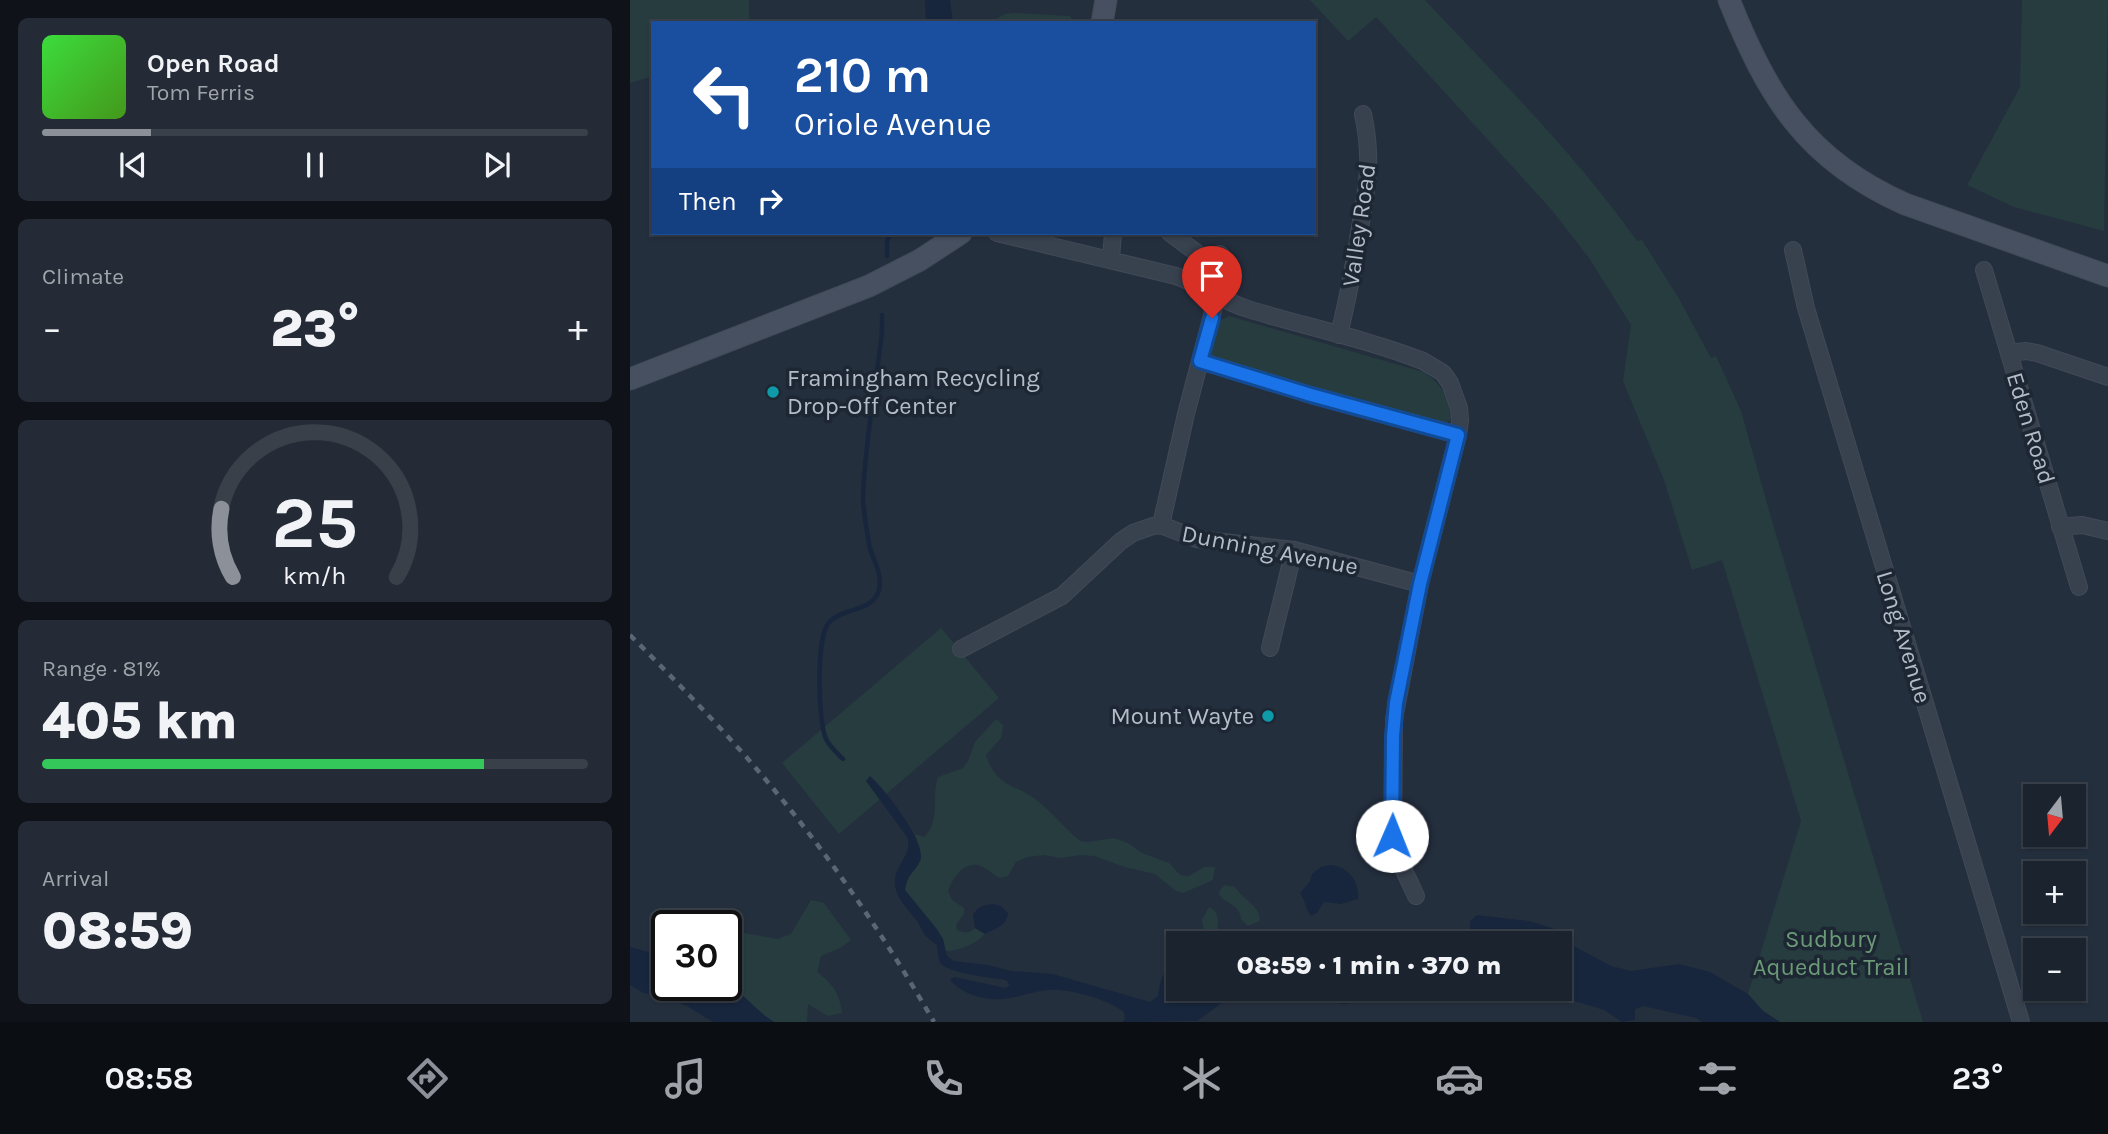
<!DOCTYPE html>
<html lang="en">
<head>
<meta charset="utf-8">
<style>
	:root { --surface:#1b232e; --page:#242b36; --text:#f1f3f6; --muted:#a0a4aa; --line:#39404a; --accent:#8c9099 }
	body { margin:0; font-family:Karla,sans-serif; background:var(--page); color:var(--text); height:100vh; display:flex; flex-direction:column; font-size:26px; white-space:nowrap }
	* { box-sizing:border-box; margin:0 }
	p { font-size:23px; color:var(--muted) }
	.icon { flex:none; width:38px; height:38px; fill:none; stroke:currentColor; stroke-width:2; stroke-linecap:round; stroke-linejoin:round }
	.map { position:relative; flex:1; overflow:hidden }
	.drawer { display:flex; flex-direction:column; gap:18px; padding:18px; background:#0f1319; width:630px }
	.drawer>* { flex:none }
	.guide { position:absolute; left:21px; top:21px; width:665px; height:214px; border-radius:0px; box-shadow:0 2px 5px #0004,0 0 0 2px var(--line); background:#1a4fa0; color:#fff; overflow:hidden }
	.needle { width:46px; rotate:196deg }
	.fabs { position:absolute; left:1393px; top:784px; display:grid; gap:14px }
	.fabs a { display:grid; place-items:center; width:63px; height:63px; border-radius:0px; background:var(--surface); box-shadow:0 2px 5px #0004,0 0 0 2px var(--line); font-size:35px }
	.speed { position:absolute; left:21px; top:910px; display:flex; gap:14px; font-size:35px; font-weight:700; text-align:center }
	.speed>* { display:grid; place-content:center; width:91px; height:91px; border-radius:50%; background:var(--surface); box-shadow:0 2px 5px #0004,0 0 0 2px var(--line); line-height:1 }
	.speed .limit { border:4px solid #111; border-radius:10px; background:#fff; color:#111 }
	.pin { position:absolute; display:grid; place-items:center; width:60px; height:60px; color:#fff; margin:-72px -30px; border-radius:50% 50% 50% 0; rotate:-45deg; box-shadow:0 0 7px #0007 }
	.pin .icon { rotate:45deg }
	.me { position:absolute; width:77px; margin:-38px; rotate:1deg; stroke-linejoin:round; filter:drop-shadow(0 0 5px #0008) }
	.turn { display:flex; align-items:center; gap:24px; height:147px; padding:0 28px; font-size:32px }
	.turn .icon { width:91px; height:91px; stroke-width:2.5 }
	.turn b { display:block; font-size:49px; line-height:60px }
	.then { display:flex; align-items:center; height:66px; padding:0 28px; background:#0003; gap:14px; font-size:26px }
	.big { font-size:52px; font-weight:800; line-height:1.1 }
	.drawer .widget { flex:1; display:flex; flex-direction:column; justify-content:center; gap:10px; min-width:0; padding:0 24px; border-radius:10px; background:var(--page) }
	.drawer .dial { align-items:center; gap:0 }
	.dial svg { height:182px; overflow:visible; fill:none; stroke:var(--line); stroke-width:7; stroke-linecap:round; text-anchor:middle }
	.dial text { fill:var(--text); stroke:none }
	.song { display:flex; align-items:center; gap:21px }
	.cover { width:84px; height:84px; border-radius:10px; background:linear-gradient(135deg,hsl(120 70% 55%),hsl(100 70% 35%)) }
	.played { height:7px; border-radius:4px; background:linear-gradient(90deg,var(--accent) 20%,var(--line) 20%) }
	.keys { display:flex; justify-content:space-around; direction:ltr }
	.heat { display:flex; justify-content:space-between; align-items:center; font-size:38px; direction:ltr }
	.charge { height:10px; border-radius:5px; background:linear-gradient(90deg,#34c759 81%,var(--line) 0) }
	.trip { position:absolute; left:536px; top:931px; width:406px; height:70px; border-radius:0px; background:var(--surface); box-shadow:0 2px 5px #0004,0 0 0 2px var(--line); font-weight:800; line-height:70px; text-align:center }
	.tab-bar { display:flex; height:112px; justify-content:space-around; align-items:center; background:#0b0e12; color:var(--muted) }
	.tab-bar .icon { width:49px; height:49px }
	.tab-bar .current { color:var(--accent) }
	.tab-bar b { font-size:32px; color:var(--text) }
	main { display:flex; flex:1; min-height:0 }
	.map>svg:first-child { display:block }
	.green { fill:#263c3f }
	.water { fill:#17263c }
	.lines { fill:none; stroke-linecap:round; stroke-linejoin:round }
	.stream { stroke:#17263c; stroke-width:4.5 }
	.street-casing { stroke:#414a57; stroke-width:18 }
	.secondary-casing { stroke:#414a57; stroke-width:23 }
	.street { stroke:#38414e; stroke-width:16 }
	.secondary { stroke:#465061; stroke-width:21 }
	.rail { stroke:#5a6575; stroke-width:4.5; stroke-dasharray:7 7; stroke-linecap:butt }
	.route-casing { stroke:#114b97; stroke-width:18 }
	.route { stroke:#1a73e8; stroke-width:12 }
	.culture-dot { fill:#0f9aa8; stroke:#1d2633; stroke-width:2.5 }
	.labels { text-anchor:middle; stroke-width:7; stroke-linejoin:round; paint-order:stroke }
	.street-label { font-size:24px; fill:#b4bcc9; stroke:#1d2633 }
	.poi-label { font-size:24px; fill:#b4bcc9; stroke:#1d2633; text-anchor:start }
	.park-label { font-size:24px; fill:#6b9a76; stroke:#1d2633 }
</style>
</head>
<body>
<main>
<section class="drawer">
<div class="widget">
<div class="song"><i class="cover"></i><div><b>Open Road</b><p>Tom Ferris</p></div></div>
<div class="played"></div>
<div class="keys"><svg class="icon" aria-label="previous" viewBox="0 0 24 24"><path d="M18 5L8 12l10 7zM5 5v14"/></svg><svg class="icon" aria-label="pause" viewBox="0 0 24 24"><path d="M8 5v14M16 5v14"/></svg><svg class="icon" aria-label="next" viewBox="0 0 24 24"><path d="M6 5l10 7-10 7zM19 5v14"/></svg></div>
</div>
<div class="widget"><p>Climate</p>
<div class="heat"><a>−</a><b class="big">23°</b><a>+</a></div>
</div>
<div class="widget dial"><svg viewBox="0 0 100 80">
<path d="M14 69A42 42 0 1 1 86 69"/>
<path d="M14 69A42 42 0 0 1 9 39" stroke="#8c9099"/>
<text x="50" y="56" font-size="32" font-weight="700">25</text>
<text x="50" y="72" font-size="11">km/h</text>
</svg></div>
<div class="widget"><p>Range · 81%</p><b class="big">405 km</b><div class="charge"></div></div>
<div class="widget"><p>Arrival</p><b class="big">08:59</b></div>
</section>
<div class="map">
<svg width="1478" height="1022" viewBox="0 0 1478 1022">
	<rect width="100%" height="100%" fill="#242f3e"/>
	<!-- green -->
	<path class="green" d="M0,0H119V23H23V76L0,83Z
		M680,0H795C868,78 945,153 1007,241L1012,240L1048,297L1081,358L1086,356L1111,411L1142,521L1293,1022H1150L1133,1011L1118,994L1171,821L1092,560L1062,570L1034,480L993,381L1001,325L959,258L921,209L746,17L718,41Z
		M1392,0H1478L1474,231L1384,207L1337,185L1390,87Z
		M384,13L440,16L444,22L359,23L375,14Z
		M599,316L793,372C810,382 822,400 820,421L812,427L581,357L580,353L587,322Z
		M311,628L369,698L209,834L152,763Z
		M368,720L373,726L371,738L356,755C368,790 385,782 409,802C424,814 435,829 450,841L458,842L484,838L498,843L512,853L539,863L550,875L559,876L574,867H585L583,880L553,893L546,891L525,874L495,867L464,856L451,855L430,858L414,855L398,857L386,862L378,876L370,878C363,875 358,869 351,866C334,860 323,878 318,891L322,900L334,908V914L326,925L327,930C335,934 339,933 345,928L355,934C346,944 329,951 315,951C311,925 288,911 275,890L278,877L290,861L291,854L285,834L294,837C311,822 301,796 308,777L333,768L338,761L345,742L364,721Z
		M595,885L605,887C613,900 630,905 630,921L618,926L611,919C609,904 598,905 589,895L590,890Z
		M181,900L194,903L221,940L210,948L191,956L187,972C203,984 210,994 212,1013L198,1016L178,1004L177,1022C167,1022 152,1022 143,1022C124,1015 114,992 96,983V933L103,931L148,939L161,934Z
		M579,907C589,911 589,922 587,932L581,936L574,931L572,920Z"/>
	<!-- water -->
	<path class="water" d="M295,0H320L323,23H296Z
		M240,776C253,787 298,843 290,861C284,874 278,872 275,890L306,928L313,939L317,956L324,961L358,965L381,971L423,974L520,1002L528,996C530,981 533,968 548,961V973L544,983L548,989H857L843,994L765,995L714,1004L655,994H623L596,1000L567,1021L492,1022L495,1019L494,1012C479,1000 442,989 422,990C407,990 394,996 380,998C359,1002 334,996 320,980L324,977L376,988L380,985L376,980C362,978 317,973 310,963C308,958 308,952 307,946C304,942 299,940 295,935C292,931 290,925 287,921C274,904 257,890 269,867C274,856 281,851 277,837L236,781Z
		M700,865C718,866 730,882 728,899L711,904L694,902L687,913L681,916C675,909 676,901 670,893L680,881L682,874L691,867Z
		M363,904L371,906L378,913C376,927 366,928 355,934L345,928L343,915C348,906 353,905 363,904Z
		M847,915L899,921L922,928L930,932L942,945L981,966L1001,971L1049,964L1080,972L1118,994L1133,1011L1150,1022H1072L1066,1018L1013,1006L1005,1009V1020L992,1022L974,1010L905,989H929V943H783L834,940L840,934V921Z
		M692,937L769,943H649Z
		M0,947L37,957V985H96V983C114,993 126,1011 144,1022H83L57,1006L31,995L13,993L0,985Z"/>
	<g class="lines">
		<!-- stream -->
		<path class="stream" d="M257,256V242L260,233
			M213,759C207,753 200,747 196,739C188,722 186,639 198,624C210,607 243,613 249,590C253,573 242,559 239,544C237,532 233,507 233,496C235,441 246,386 252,332V315"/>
		<defs>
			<path id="street" d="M367,233L546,276C571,285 592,301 618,309C676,327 737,339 793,361L813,373L820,383L829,408L830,421L828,435L790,584L764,719L763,847L786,896
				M540,233L567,253L579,274
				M1163,250L1176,308L1391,1022
				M481,259L483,233
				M1354,270L1449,587
				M575,281L590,254
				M709,335C717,301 724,267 729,233C737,188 743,160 733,114
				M1379,353L1396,351L1407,353L1478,377
				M570,361L681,395L828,435
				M531,525L556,414L587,296
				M1430,527L1452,525L1478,531
				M640,648L664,550
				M331,649L432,596L491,541L503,533L523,526L531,525L567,539L664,550L790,584"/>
			<path id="secondary" d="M1099,0C1138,97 1176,160 1275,204L1478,276
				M472,23L476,0
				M0,379L239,286L290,260L331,233"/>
		</defs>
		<!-- street casing -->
		<use href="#street" class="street-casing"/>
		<!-- secondary casing -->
		<use href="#secondary" class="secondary-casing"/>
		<!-- street -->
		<use href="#street" class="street"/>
		<!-- secondary -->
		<use href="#secondary" class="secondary"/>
		<!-- rail -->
		<path class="rail" d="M0,635C49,684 97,733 141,786C202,859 256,939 304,1022"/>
	</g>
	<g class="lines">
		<defs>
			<path id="route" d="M582,318L570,361L681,395L828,435L790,584L766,703L763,736L762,836"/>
		</defs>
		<!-- route casing -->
		<use href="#route" class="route-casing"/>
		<!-- route -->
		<use href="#route" class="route"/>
	</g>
	<!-- markers -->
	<g class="culture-dot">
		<circle cx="143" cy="392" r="7"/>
		<circle cx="638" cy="716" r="7"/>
	</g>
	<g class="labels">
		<!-- street labels -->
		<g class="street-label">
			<text transform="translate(729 225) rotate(-82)" y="8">Valley Road</text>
			<text transform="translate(1401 428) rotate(73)" y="8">Eden Road</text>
			<text transform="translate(640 550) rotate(11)" y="8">Dunning Avenue</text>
			<text transform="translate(1274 637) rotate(73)" y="8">Long Avenue</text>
		</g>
		<!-- poi labels -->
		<g class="poi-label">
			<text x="157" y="386">Framingham Recycling<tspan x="157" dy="28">Drop-Off Center</tspan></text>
			<text x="624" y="724" text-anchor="end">Mount Wayte</text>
		</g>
		<!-- park labels -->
		<g class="park-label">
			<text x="1201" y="947">Sudbury<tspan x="1201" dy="28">Aqueduct Trail</tspan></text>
		</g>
	</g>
</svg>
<div class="fabs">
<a><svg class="needle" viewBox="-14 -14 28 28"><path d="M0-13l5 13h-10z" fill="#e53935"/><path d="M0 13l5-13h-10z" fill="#a0a4aa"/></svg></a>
<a>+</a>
<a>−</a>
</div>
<div class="speed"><div class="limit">30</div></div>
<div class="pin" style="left:582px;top:318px;background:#d93025"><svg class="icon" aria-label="arrive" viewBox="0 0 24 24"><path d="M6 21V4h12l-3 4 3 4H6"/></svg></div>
<svg class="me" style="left:762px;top:836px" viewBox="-20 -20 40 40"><circle r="19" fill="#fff"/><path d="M0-13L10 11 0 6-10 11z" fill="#1a73e8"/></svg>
<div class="trip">08:59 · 1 min · 370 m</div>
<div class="guide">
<div class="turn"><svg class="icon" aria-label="left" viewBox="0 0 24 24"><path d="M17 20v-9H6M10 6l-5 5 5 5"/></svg><div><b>210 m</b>Oriole Avenue</div></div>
<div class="then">Then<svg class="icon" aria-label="right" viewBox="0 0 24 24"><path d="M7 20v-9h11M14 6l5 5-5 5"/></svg></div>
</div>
</div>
</main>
<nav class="tab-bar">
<b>08:58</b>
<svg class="icon current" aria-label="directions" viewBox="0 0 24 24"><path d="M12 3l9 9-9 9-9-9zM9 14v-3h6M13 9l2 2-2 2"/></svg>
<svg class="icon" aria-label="music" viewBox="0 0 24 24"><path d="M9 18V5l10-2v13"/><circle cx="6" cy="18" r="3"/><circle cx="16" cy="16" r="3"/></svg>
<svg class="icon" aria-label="phone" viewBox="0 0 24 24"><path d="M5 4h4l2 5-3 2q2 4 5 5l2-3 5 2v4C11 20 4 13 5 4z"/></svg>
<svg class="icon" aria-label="climate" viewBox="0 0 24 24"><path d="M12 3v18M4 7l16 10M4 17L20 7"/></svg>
<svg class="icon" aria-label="car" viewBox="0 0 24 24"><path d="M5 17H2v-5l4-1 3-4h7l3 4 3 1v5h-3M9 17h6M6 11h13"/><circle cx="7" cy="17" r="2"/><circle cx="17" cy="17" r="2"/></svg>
<svg class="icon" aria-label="filters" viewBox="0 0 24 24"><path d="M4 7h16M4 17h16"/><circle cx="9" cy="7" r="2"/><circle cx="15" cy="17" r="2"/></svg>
<b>23°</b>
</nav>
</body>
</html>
